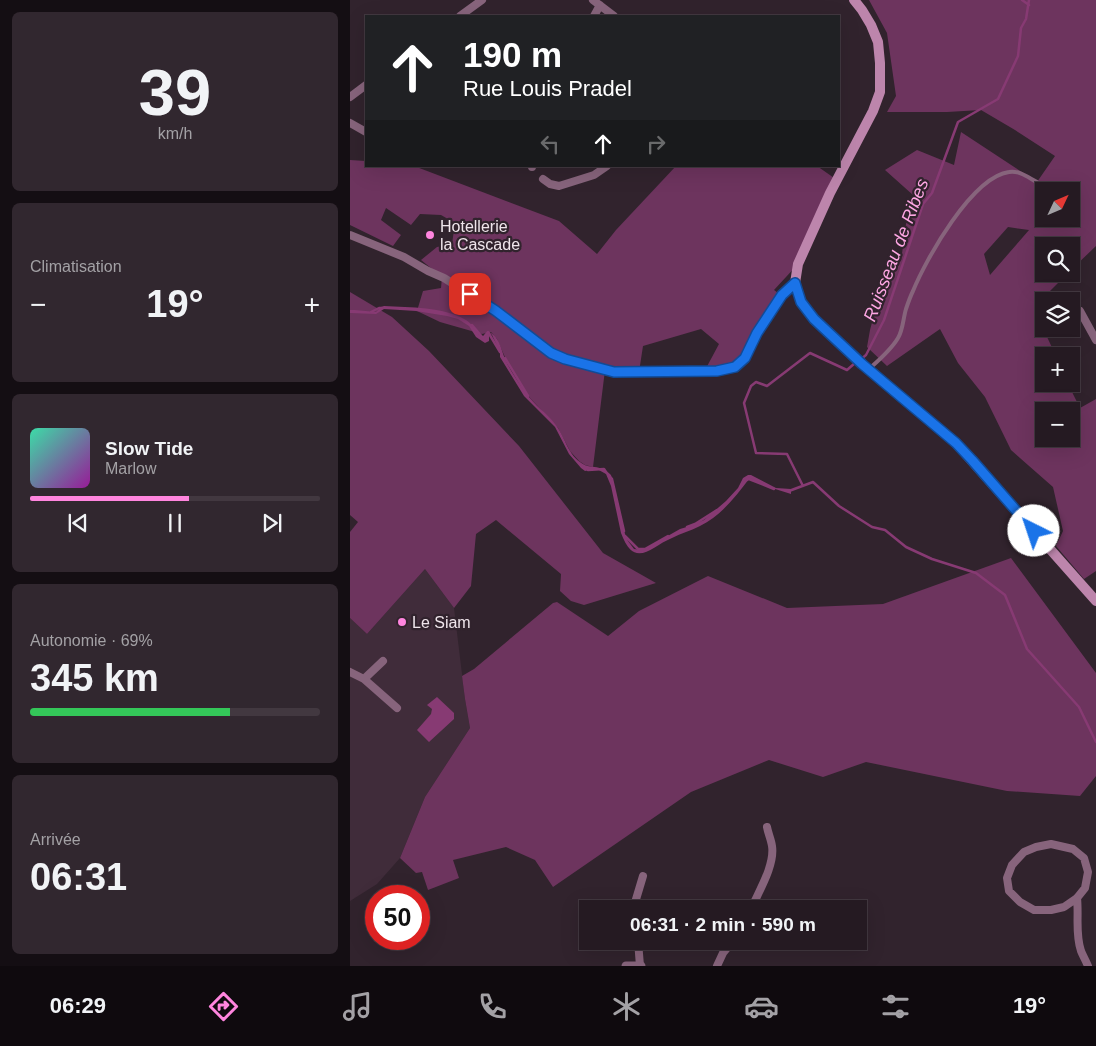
<!DOCTYPE html>
<html lang="fr">
<head>
<meta charset="utf-8">
<style>
	:root { --surface:#251a22; --page:#31272f; --text:#f1f3f6; --muted:#a3a1a5; --line:#423840; --accent:#ff85de }
	body { margin:0; font-family:Helvetica,sans-serif; background:var(--page); color:var(--text); height:100vh; display:flex; flex-direction:column; font-size:19px; white-space:nowrap }
	* { box-sizing:border-box; margin:0 }
	p { font-size:16px; color:var(--muted) }
	.icon { flex:none; width:28px; height:28px; fill:none; stroke:currentColor; stroke-width:2; stroke-linecap:round; stroke-linejoin:round }
	.map { position:relative; flex:1; overflow:hidden }
	.side { display:flex; flex-direction:column; gap:12px; padding:12px; background:#140e13; width:350px }
	.side>* { flex:none }
	.banner { position:absolute; left:15px; top:15px; width:475px; height:152px; border-radius:0px; box-shadow:0 5px 20px #0002,0 0 0 1px var(--line); background:#202124; color:#fff; overflow:hidden }
	.needle { width:32px; rotate:46deg }
	.buttons { position:absolute; left:685px; top:182px; display:grid; gap:10px }
	.buttons a { display:grid; place-items:center; width:45px; height:45px; border-radius:0px; background:var(--surface); box-shadow:0 5px 20px #0002,0 0 0 1px var(--line); font-size:25px }
	.speed { position:absolute; left:15px; top:885px; display:flex; gap:10px; font-size:25px; font-weight:700; text-align:center }
	.speed>* { display:grid; place-content:center; width:65px; height:65px; border-radius:50%; background:var(--surface); box-shadow:0 5px 20px #0002,0 0 0 1px var(--line); line-height:1 }
	.speed .limit { border:8px solid #d22; background:#fff; color:#111 }
	.pin { position:absolute; display:grid; place-items:center; width:42px; height:42px; color:#fff; margin:-21px; border-radius:10px; box-shadow:0 2px 8px #0006 }
	.me { position:absolute; width:55px; margin:-28px; rotate:319deg; stroke-linejoin:round; filter:drop-shadow(0 0 4px #0008) }
	.turn { display:flex; align-items:center; gap:18px; height:105px; padding:0 15px; font-size:22px }
	.turn .icon { width:65px; height:65px; stroke-width:2.5 }
	.turn b { display:block; font-size:35px; line-height:42px }
	.lanes { display:flex; align-items:center; height:48px; padding:0 15px; background:#0003; justify-content:center; gap:25px; direction:ltr }
	.lanes .off { opacity:.35 }
	.big { font-size:38px; font-weight:600; line-height:1.1 }
	.side .widget { flex:1; display:flex; flex-direction:column; justify-content:center; gap:8px; min-width:0; padding:0 18px; border-radius:8px; background:var(--page) }
	.side .dial { align-items:center; gap:0 }
	.dial b { font-size:65px; line-height:1 }
	.song { display:flex; align-items:center; gap:15px }
	.cover { width:60px; height:60px; border-radius:8px; background:linear-gradient(135deg,hsl(160 70% 55%),hsl(300 70% 35%)) }
	.played { height:5px; border-radius:2px; background:linear-gradient(90deg,var(--accent) 55%,var(--line) 55%) }
	.keys { display:flex; justify-content:space-around; direction:ltr }
	.heat { display:flex; justify-content:space-between; align-items:center; font-size:28px; direction:ltr }
	.charge { height:8px; border-radius:4px; background:linear-gradient(90deg,#34c759 69%,var(--line) 0) }
	.trip { position:absolute; left:229px; top:900px; width:288px; height:50px; border-radius:0px; background:var(--surface); box-shadow:0 5px 20px #0002,0 0 0 1px var(--line); font-weight:600; line-height:50px; text-align:center }
	.menu { display:flex; height:80px; justify-content:space-around; align-items:center; background:#0f0a0e; color:var(--muted) }
	.menu .icon { width:35px; height:35px }
	.menu .current { color:var(--accent) }
	.menu b { font-size:22px; color:var(--text) }
	main { display:flex; flex:1; min-height:0 }
	.map>svg:first-child { display:block }
	.built { fill:#402c3a }
	.green { fill:#6d345e; fill-rule:evenodd }
	.water { fill:#873a73 }
	.lines { fill:none; stroke-linecap:round; stroke-linejoin:round }
	.stream { stroke:#873a73; stroke-width:2.5 }
	.service { stroke:#87647c; stroke-width:4 }
	.minor { stroke:#87647c; stroke-width:8 }
	.tertiary { stroke:#87647c; stroke-width:9 }
	.secondary { stroke:#bd85ac; stroke-width:10 }
	.route-casing { stroke:#114b97; stroke-width:12 }
	.route { stroke:#1a73e8; stroke-width:9 }
	.poi-dot { fill:#ff85de; stroke:#31232d; stroke-width:2 }
	.labels { text-anchor:middle; stroke-width:4.5; stroke-linejoin:round; paint-order:stroke }
	.poi-label { font-size:16px; fill:#efe5eb; stroke:#31232d; text-anchor:start }
	.water-label { font-size:18px; font-style:italic; fill:#fda6e3; stroke:#31232d }
</style>
</head>
<body>
<main>
<section class="side">
<div class="widget dial"><b>39</b><p>km/h</p></div>
<div class="widget"><p>Climatisation</p>
<div class="heat"><a>−</a><b class="big">19°</b><a>+</a></div>
</div>
<div class="widget">
<div class="song"><i class="cover"></i><div><b>Slow Tide</b><p>Marlow</p></div></div>
<div class="played"></div>
<div class="keys"><svg class="icon" aria-label="previous" viewBox="0 0 24 24"><path d="M18 5L8 12l10 7zM5 5v14"/></svg><svg class="icon" aria-label="pause" viewBox="0 0 24 24"><path d="M8 5v14M16 5v14"/></svg><svg class="icon" aria-label="next" viewBox="0 0 24 24"><path d="M6 5l10 7-10 7zM19 5v14"/></svg></div>
</div>
<div class="widget"><p>Autonomie · 69%</p><b class="big">345 km</b><div class="charge"></div></div>
<div class="widget"><p>Arrivée</p><b class="big">06:31</b></div>
</section>
<div class="map">
<svg width="746" height="966" viewBox="0 0 746 966">
	<rect width="100%" height="100%" fill="#31232d"/>
	<!-- built -->
	<path class="built" d="M75,569L104,608L115,699L120,728L75,797L50,858L27,884L0,901V618L17,634Z"/>
	<!-- green -->
	<path class="green" d="M519,0H746V246L721,270V246H694V274H717L691,300L690,322L706,356H694V384H718L730,408L746,399V571L734,579L706,546L713,531L703,487L661,450L635,397L608,363L590,329L537,366L517,347L520,330L536,269L551,261L556,224L563,195L535,170L567,150L604,165L611,132L687,182L705,156L665,130L631,110L597,112H537L546,96L537,33ZM694,191H721V219H694ZM658,227L679,230L640,275L634,254ZM694,411H721V439H694Z
		M0,160L16,161V166H64L209,221L247,254L266,230L326,166H467L487,180L448,264L424,290L431,295L385,367L354,372L369,344L351,329L293,346L289,372L255,370L243,467L235,465L229,461L220,451L208,428L180,398L158,364L147,339L141,332L132,334L90,322L67,311L73,291L91,288L92,277L71,260L87,247L102,244L105,223L91,215L70,214L61,225L36,208L31,220L51,235L43,246L0,225Z
		M0,292L42,317L79,351L169,446L253,553L306,583L234,605L221,601L210,591L211,574L146,520L126,534L121,586L104,608L75,569L17,634L0,618V532L8,522L0,515Z
		M661,558L746,673V776L730,796L657,791L516,762L473,777L419,760L341,792L203,887L185,860L156,847L103,860L109,878L78,890L72,872L66,873L50,858L75,797L120,728L115,699L112,676L124,669L203,603L207,602L258,636L289,611L358,576L437,608L533,604Z"/>
	<!-- water -->
	<path class="water" d="M34,306C61,308 92,306 116,320C124,325 126,333 133,338L139,332C150,337 151,350 156,361C161,372 169,383 176,393C184,405 197,413 205,424C215,436 217,453 230,462C239,470 250,463 261,475L275,534L278,541L284,549L293,550L330,529L340,526L354,520L376,501L388,488L393,478L398,475H401L426,488L441,489V494L422,488L399,479C386,496 371,516 350,526C341,531 331,533 322,538C300,547 285,570 271,533L261,486L256,474L247,469L235,471L231,468L219,454L205,427L174,396L150,357V352L142,335L140,333L139,334V341L135,343L126,337L119,326L108,319L97,316L66,311L34,309L26,314L0,313V310H5L26,312L31,307Z
		M87,697L104,713V719L79,742L67,730L81,714L82,709L77,705Z"/>
	<g class="lines">
		<!-- stream -->
		<path class="stream" d="M672,0L679,5
			M21,312L29,308H32
			M122,325L133,338L138,332L150,352
			M155,358L178,396
			M510,360L516,355L534,320L573,204L582,193L608,122L648,99L668,56L671,28L676,19L679,0
			M238,470L254,469L256,472
			M259,476L262,479L274,531
			M397,480L399,479L424,489
			M453,486L437,454L406,453L394,403L401,386L406,382L417,386L460,353L497,370L505,363
			M439,491L463,482L489,506L522,527L535,530L556,547L582,559L626,573L655,595L677,649L729,707L746,742
			M337,527L345,524L367,510
			M275,536L288,549H295L318,536"/>
		<!-- service -->
		<path class="service" d="M519,369C529,360 541,350 548,338C553,330 553,319 556,309C558,303 560,297 563,291C576,259 622,177 659,172C669,170 679,178 687,182"/>
		<!-- minor -->
		<path class="minor" d="M243,0L264,16
			M110,16L132,0
			M244,16L250,5
			M0,97L16,85
			M0,123L16,132
			M182,166V167
			M193,179L200,184L209,186L244,175L257,166
			M0,235L54,257L78,271L94,278L146,311L201,353L215,359L264,372L367,371L385,367L395,358L407,333L431,295L445,283
			M730,311L746,340
			M0,672L14,679L47,708
			M14,679L33,661
			M701,844L723,849L734,858L738,872L735,888L727,898L714,907L701,910H684L670,902L659,891L657,878L662,865L674,852L686,847Z
			M727,898C729,916 725,934 731,951C733,956 736,961 738,966
			M285,909L284,906L293,876
			M401,909C409,891 425,865 422,846C421,839 418,833 417,827
			M424,909L429,905
			M288,941L290,966
			M367,966L373,953L383,941"/>
		<!-- tertiary -->
		<path class="tertiary" d="M276,966H291"/>
		<!-- secondary -->
		<path class="secondary" d="M504,0L512,10L521,25L528,42L530,63V92L523,111L480,193L448,264L445,283L451,302L464,319L512,364L606,443L746,601"/>
	</g>
	<g class="lines">
		<defs>
			<path id="route" d="M120,294L146,311L201,353L215,359L264,372L367,371L385,367L395,358L407,333L432,295L445,283L451,302L464,319L512,364L606,443L622,460L684,531"/>
		</defs>
		<!-- route casing -->
		<use href="#route" class="route-casing"/>
		<!-- route -->
		<use href="#route" class="route"/>
	</g>
	<!-- markers -->
	<g class="poi-dot">
		<circle cx="80" cy="235" r="5"/>
		<circle cx="52" cy="622" r="5"/>
	</g>
	<g class="labels">
		<!-- poi labels -->
		<g class="poi-label">
			<text x="90" y="232">Hotellerie<tspan x="90" dy="18">la Cascade</tspan></text>
			<text x="62" y="628">Le Siam</text>
		</g>
		<!-- water labels -->
		<g class="water-label">
			<text transform="translate(546 250) rotate(-69)" y="6">Ruisseau de Ribes</text>
		</g>
	</g>
</svg>
<div class="buttons">
<a><svg class="needle" viewBox="-14 -14 28 28"><path d="M0-13l5 13h-10z" fill="#e53935"/><path d="M0 13l5-13h-10z" fill="#a3a1a5"/></svg></a>
<a><svg class="icon" aria-label="search" viewBox="0 0 24 24"><circle cx="10" cy="10" r="6"/><path d="M15 15l6 6"/></svg></a>
<a><svg class="icon" aria-label="layers" viewBox="0 0 24 24"><path d="M12 4l9 5-9 5-9-5zM3 14l9 5 9-5"/></svg></a>
<a>+</a>
<a>−</a>
</div>
<div class="speed"><div class="limit">50</div></div>
<div class="pin" style="left:120px;top:294px;background:#d93025"><svg class="icon" aria-label="arrive" viewBox="0 0 24 24"><path d="M6 21V4h12l-3 4 3 4H6"/></svg></div>
<svg class="me" style="left:684px;top:531px" viewBox="-20 -20 40 40"><circle r="19" fill="#fff"/><path d="M0-13L10 11 0 6-10 11z" fill="#1a73e8"/></svg>
<div class="trip">06:31 · 2 min · 590 m</div>
<div class="banner">
<div class="turn"><svg class="icon" aria-label="ahead" viewBox="0 0 24 24"><path d="M12 20V5M6 11l6-6 6 6"/></svg><div><b>190 m</b>Rue Louis Pradel</div></div>
<div class="lanes"><svg class="icon off" aria-label="left" viewBox="0 0 24 24"><path d="M17 20v-9H6M10 6l-5 5 5 5"/></svg><svg class="icon" aria-label="ahead" viewBox="0 0 24 24"><path d="M12 20V5M6 11l6-6 6 6"/></svg><svg class="icon off" aria-label="right" viewBox="0 0 24 24"><path d="M7 20v-9h11M14 6l5 5-5 5"/></svg></div>
</div>
</div>
</main>
<nav class="menu">
<b>06:29</b>
<svg class="icon current" aria-label="directions" viewBox="0 0 24 24"><path d="M12 3l9 9-9 9-9-9zM9 14v-3h6M13 9l2 2-2 2"/></svg>
<svg class="icon" aria-label="music" viewBox="0 0 24 24"><path d="M9 18V5l10-2v13"/><circle cx="6" cy="18" r="3"/><circle cx="16" cy="16" r="3"/></svg>
<svg class="icon" aria-label="phone" viewBox="0 0 24 24"><path d="M5 4h4l2 5-3 2q2 4 5 5l2-3 5 2v4C11 20 4 13 5 4z"/></svg>
<svg class="icon" aria-label="climate" viewBox="0 0 24 24"><path d="M12 3v18M4 7l16 10M4 17L20 7"/></svg>
<svg class="icon" aria-label="car" viewBox="0 0 24 24"><path d="M5 17H2v-5l4-1 3-4h7l3 4 3 1v5h-3M9 17h6M6 11h13"/><circle cx="7" cy="17" r="2"/><circle cx="17" cy="17" r="2"/></svg>
<svg class="icon" aria-label="filters" viewBox="0 0 24 24"><path d="M4 7h16M4 17h16"/><circle cx="9" cy="7" r="2"/><circle cx="15" cy="17" r="2"/></svg>
<b>19°</b>
</nav>
</body>
</html>
